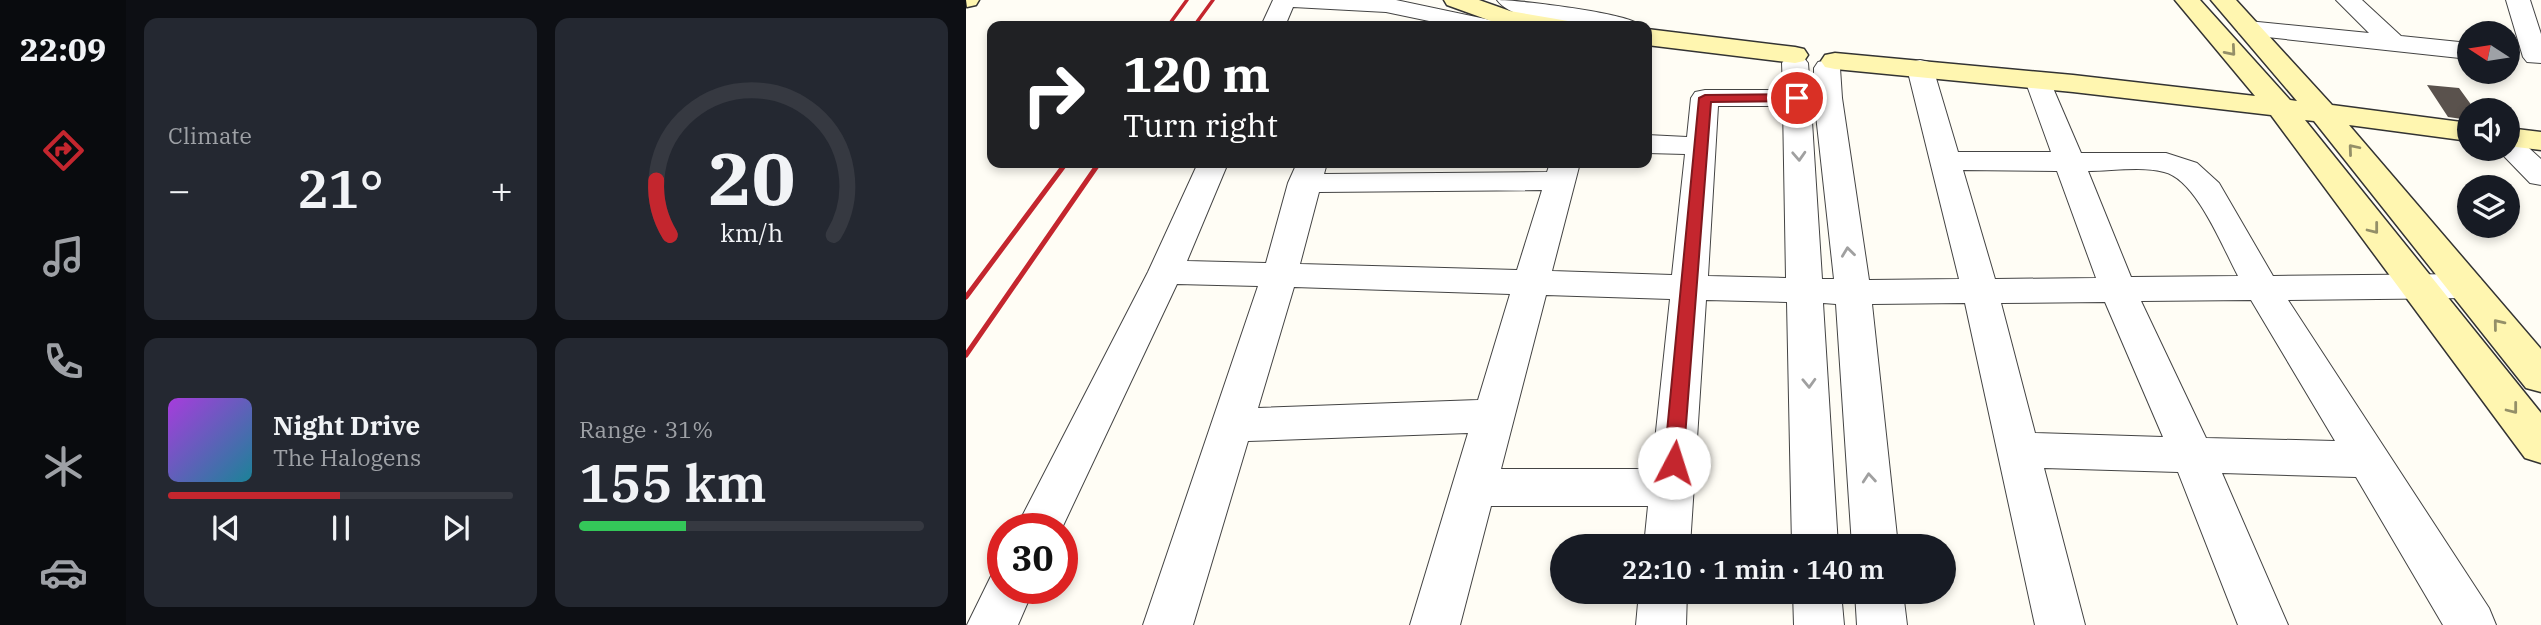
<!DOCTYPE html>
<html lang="en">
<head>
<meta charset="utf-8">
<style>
	:root { --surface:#171b24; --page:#242831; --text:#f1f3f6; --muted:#9ea1a6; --line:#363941; --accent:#c4262e }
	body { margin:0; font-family:"IBM Plex Serif",serif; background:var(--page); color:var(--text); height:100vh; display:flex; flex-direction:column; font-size:26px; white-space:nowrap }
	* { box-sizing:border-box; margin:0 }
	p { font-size:23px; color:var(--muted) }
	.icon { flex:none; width:38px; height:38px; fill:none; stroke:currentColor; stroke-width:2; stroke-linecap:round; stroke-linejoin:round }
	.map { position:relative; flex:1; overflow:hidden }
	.panel { display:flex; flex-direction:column; gap:18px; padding:18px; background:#0d0f14; width:840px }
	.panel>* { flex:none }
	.banner { position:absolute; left:21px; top:21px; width:665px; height:147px; border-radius:14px; box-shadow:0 4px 10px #0003; background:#202124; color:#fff; overflow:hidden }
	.needle { width:46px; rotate:282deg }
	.buttons { position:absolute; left:1491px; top:21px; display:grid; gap:14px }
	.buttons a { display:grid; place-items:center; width:63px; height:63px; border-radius:50%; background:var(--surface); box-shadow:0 4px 10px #0003; font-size:35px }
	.speed { position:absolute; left:21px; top:513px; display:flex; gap:14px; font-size:35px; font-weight:700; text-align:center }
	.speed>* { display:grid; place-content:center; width:91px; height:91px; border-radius:50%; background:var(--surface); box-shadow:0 4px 10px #0003; line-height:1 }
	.speed .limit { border:10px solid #d22; background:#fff; color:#111 }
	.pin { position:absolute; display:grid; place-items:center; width:60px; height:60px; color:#fff; margin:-30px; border:4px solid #fff; border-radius:50%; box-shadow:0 2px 7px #0007 }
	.me { position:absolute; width:77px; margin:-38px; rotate:5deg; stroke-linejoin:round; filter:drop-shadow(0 0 5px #0008) }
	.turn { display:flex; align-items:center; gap:24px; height:147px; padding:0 21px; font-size:32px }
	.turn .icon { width:91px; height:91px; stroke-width:2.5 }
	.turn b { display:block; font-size:49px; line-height:60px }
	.big { font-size:52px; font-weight:600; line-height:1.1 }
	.panel .tile { flex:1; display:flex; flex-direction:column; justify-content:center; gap:10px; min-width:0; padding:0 24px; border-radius:14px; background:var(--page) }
	.panel .dial { align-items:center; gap:0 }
	.dial svg { height:182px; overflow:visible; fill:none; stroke:var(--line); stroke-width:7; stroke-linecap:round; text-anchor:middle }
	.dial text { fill:var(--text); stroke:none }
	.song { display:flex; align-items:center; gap:21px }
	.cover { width:84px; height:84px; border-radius:10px; background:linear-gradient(135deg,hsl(280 70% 55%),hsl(190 70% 35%)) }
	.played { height:7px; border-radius:4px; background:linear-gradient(90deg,var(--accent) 50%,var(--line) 50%) }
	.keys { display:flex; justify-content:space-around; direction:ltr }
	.heat { display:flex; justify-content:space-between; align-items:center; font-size:38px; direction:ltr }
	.charge { height:10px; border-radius:5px; background:linear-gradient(90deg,#34c759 31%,var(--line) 0) }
	.panel .tiles { flex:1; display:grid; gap:18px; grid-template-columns:repeat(2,1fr) }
	.trip { position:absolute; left:584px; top:534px; width:406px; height:70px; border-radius:35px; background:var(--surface); box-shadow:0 4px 10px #0003; font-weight:600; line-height:70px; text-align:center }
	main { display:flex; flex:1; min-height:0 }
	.menu { display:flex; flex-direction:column; width:126px; justify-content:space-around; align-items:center; background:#090b0e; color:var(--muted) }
	.menu .icon { width:49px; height:49px }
	.menu .active { color:var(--accent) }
	.menu b { font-size:32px; color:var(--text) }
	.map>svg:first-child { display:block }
	.building { fill:#5a524d }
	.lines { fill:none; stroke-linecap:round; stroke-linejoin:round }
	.street-casing { stroke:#444; stroke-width:2 }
	.secondary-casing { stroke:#333; stroke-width:3 }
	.street { fill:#fff; fill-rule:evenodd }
	.secondary { fill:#fff6b0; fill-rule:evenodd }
	.rail-far1 { stroke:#c4262e; stroke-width:3.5 }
	.rail { stroke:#c4262e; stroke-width:5 }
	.oneway { stroke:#948f68 }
	.oneway2 { stroke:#a0a0a0 }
	.route { fill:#c4262e; stroke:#7f191e; stroke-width:2 }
</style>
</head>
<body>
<main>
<nav class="menu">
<b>22:09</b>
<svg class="icon active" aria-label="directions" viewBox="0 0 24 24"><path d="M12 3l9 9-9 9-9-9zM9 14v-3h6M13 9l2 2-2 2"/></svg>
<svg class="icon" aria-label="music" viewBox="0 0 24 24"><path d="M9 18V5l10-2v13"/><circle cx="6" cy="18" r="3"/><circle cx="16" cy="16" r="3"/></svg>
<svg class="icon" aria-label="phone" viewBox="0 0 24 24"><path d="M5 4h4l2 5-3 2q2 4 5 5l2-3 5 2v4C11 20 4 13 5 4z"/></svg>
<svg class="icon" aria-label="climate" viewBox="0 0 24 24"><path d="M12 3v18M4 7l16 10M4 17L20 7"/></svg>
<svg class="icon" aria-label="car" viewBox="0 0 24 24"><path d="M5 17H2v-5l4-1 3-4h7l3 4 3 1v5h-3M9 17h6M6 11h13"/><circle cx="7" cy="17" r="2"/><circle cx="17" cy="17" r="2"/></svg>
</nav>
<section class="panel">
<div class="tiles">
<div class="tile"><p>Climate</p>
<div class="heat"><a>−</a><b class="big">21°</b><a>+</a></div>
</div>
<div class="tile dial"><svg viewBox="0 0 100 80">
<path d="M14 69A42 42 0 1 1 86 69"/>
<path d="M14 69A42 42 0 0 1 8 45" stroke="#c4262e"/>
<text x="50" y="56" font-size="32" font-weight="700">20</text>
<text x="50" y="72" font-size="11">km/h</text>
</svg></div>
<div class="tile">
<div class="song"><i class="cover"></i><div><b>Night Drive</b><p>The Halogens</p></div></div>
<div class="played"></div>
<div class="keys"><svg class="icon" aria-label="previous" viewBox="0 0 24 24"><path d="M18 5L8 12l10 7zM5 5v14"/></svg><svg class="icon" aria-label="pause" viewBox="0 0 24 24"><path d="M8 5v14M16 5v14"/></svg><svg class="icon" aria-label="next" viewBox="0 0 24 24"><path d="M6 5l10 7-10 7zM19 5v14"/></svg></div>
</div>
<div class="tile"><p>Range · 31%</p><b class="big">155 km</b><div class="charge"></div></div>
</div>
</section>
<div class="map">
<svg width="1575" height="625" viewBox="0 0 1575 625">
	<rect width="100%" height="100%" fill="#fffdf5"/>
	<!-- building -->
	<path class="building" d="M1461,85L1493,88L1509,110H1503V120L1482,117Z"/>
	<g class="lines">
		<defs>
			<path id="street" d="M307,0H430L529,21L532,26H487L420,12L327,7L319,26H295Z
				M531,0C552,0 666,13 675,26C643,27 551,28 531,0Z
				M1370,0H1396L1435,36L1503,43V59L1282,35L1273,33L1270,28L1273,23L1282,21L1403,33Z
				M1540,0H1564L1575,34V63L1561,62L1557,57Z
				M829,55L838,58L842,63L844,90H848V68L852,62L861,60L870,62L874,68L876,98L903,280L993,279L941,68L945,62L954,60L963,62L967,68L992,152H1085L1059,80L1063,74L1072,72L1081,74L1115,153H1200L1231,163L1253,183L1307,276L1501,274L1514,278L1519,286L1514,294L1501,298L1322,300L1523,608L1530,625H1477L1390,477L1256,473L1322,625H1272L1212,472L1078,468L1119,625H1069L999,303L906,304L932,546H886L870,304L857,303L872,546H826L821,302L740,300L724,546H678L682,506H525L494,625H444L502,433L282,441L227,625H177L292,286L211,284L96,528H50L182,272L232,163H262L221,261L300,263L322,183L331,163H361L358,174L581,172L584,163H614L586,271L706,275L719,154L681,153V135L721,137L725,98L729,92L739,90H817L816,63L820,58ZM752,106H817L820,278L742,276ZM845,106H849L868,279H856ZM997,170L1091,171L1130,278L1029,279ZM1122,171C1146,171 1175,166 1198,172C1230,179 1257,248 1272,276L1165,277ZM576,190L551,270L334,264L353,192ZM328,287L544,294L512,400L292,408ZM580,295L704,299L686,469H535ZM1285,300L1369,441L1240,438L1175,301ZM1139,302L1197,437L1069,433L1035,303Z
				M1542,135L1552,138L1575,159V185L1564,183L1531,149H1542Z
				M37,568V588H68L52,625H1L27,572Z
				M673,592H721L720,625H670Z
				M827,592H875L878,625H828Z
				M889,592H937L941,625H891Z"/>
			<path id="secondary" d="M0,0H13L10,5L1,7Z
				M478,0H513L544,11L602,21L606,26H539L481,5Z
				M1209,0H1234L1324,100L1331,101L1245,0H1270L1366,105L1503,123V141L1383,125L1575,349V392L1560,388L1348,121L1339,120L1575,413V463L1559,458L1305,115L1107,92L869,69L859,67L855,61L859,55L869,53L1107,75L1289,96Z
				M681,29L829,47L838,49L842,55L838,61L829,63L681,45Z
				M1542,128L1575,132V150L1542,146Z"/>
		</defs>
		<!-- street casing -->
		<use href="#street" class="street-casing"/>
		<!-- secondary casing -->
		<use href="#secondary" class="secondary-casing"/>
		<!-- street -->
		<use href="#street" class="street"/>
		<!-- secondary -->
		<use href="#secondary" class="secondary"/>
		<!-- rail-far1 -->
		<path class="rail-far1" d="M202,26L221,0
			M228,26L247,0"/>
		<!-- rail -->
		<path class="rail" d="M0,297L100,163
			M0,355L133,163"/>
	</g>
	<!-- one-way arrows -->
	<defs><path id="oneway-chevron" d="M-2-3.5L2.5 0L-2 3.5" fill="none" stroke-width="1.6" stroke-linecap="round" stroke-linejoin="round" transform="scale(1.75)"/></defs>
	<g class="oneway">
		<use href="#oneway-chevron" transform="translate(1265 51) rotate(49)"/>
		<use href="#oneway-chevron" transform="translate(1387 149) rotate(-130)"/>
		<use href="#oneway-chevron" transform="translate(1408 229) rotate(52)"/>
		<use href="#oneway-chevron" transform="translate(1532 324) rotate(-129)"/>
		<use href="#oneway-chevron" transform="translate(1547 409) rotate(52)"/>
	</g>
	<g class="oneway2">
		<use href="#oneway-chevron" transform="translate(833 156) rotate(87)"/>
		<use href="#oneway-chevron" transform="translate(882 252) rotate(-97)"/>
		<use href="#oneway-chevron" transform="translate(843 383) rotate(88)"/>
		<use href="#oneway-chevron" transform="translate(903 478) rotate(-95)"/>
	</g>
	<!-- route -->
	<path class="route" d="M831,94L837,98L835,101L745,102L717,463L714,468L708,470L701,468L698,463L733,98L739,95Z"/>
</svg>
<div class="buttons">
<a><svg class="needle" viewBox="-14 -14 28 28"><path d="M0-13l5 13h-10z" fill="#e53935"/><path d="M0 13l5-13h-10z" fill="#9ea1a6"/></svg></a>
<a><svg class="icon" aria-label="sound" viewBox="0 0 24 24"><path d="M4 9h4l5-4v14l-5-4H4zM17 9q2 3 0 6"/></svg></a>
<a><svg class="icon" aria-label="layers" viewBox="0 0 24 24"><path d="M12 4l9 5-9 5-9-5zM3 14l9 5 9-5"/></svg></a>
</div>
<div class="speed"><div class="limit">30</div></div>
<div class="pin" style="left:831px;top:98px;background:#d93025"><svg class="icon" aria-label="arrive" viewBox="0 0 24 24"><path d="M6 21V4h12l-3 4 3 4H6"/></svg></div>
<svg class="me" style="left:708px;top:463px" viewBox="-20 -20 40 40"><circle r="19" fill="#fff"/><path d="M0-13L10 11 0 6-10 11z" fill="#c4262e"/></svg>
<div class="trip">22:10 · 1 min · 140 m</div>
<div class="banner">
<div class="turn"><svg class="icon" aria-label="right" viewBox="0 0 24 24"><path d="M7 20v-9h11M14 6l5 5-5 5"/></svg><div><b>120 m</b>Turn right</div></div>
</div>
</div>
</main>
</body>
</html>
